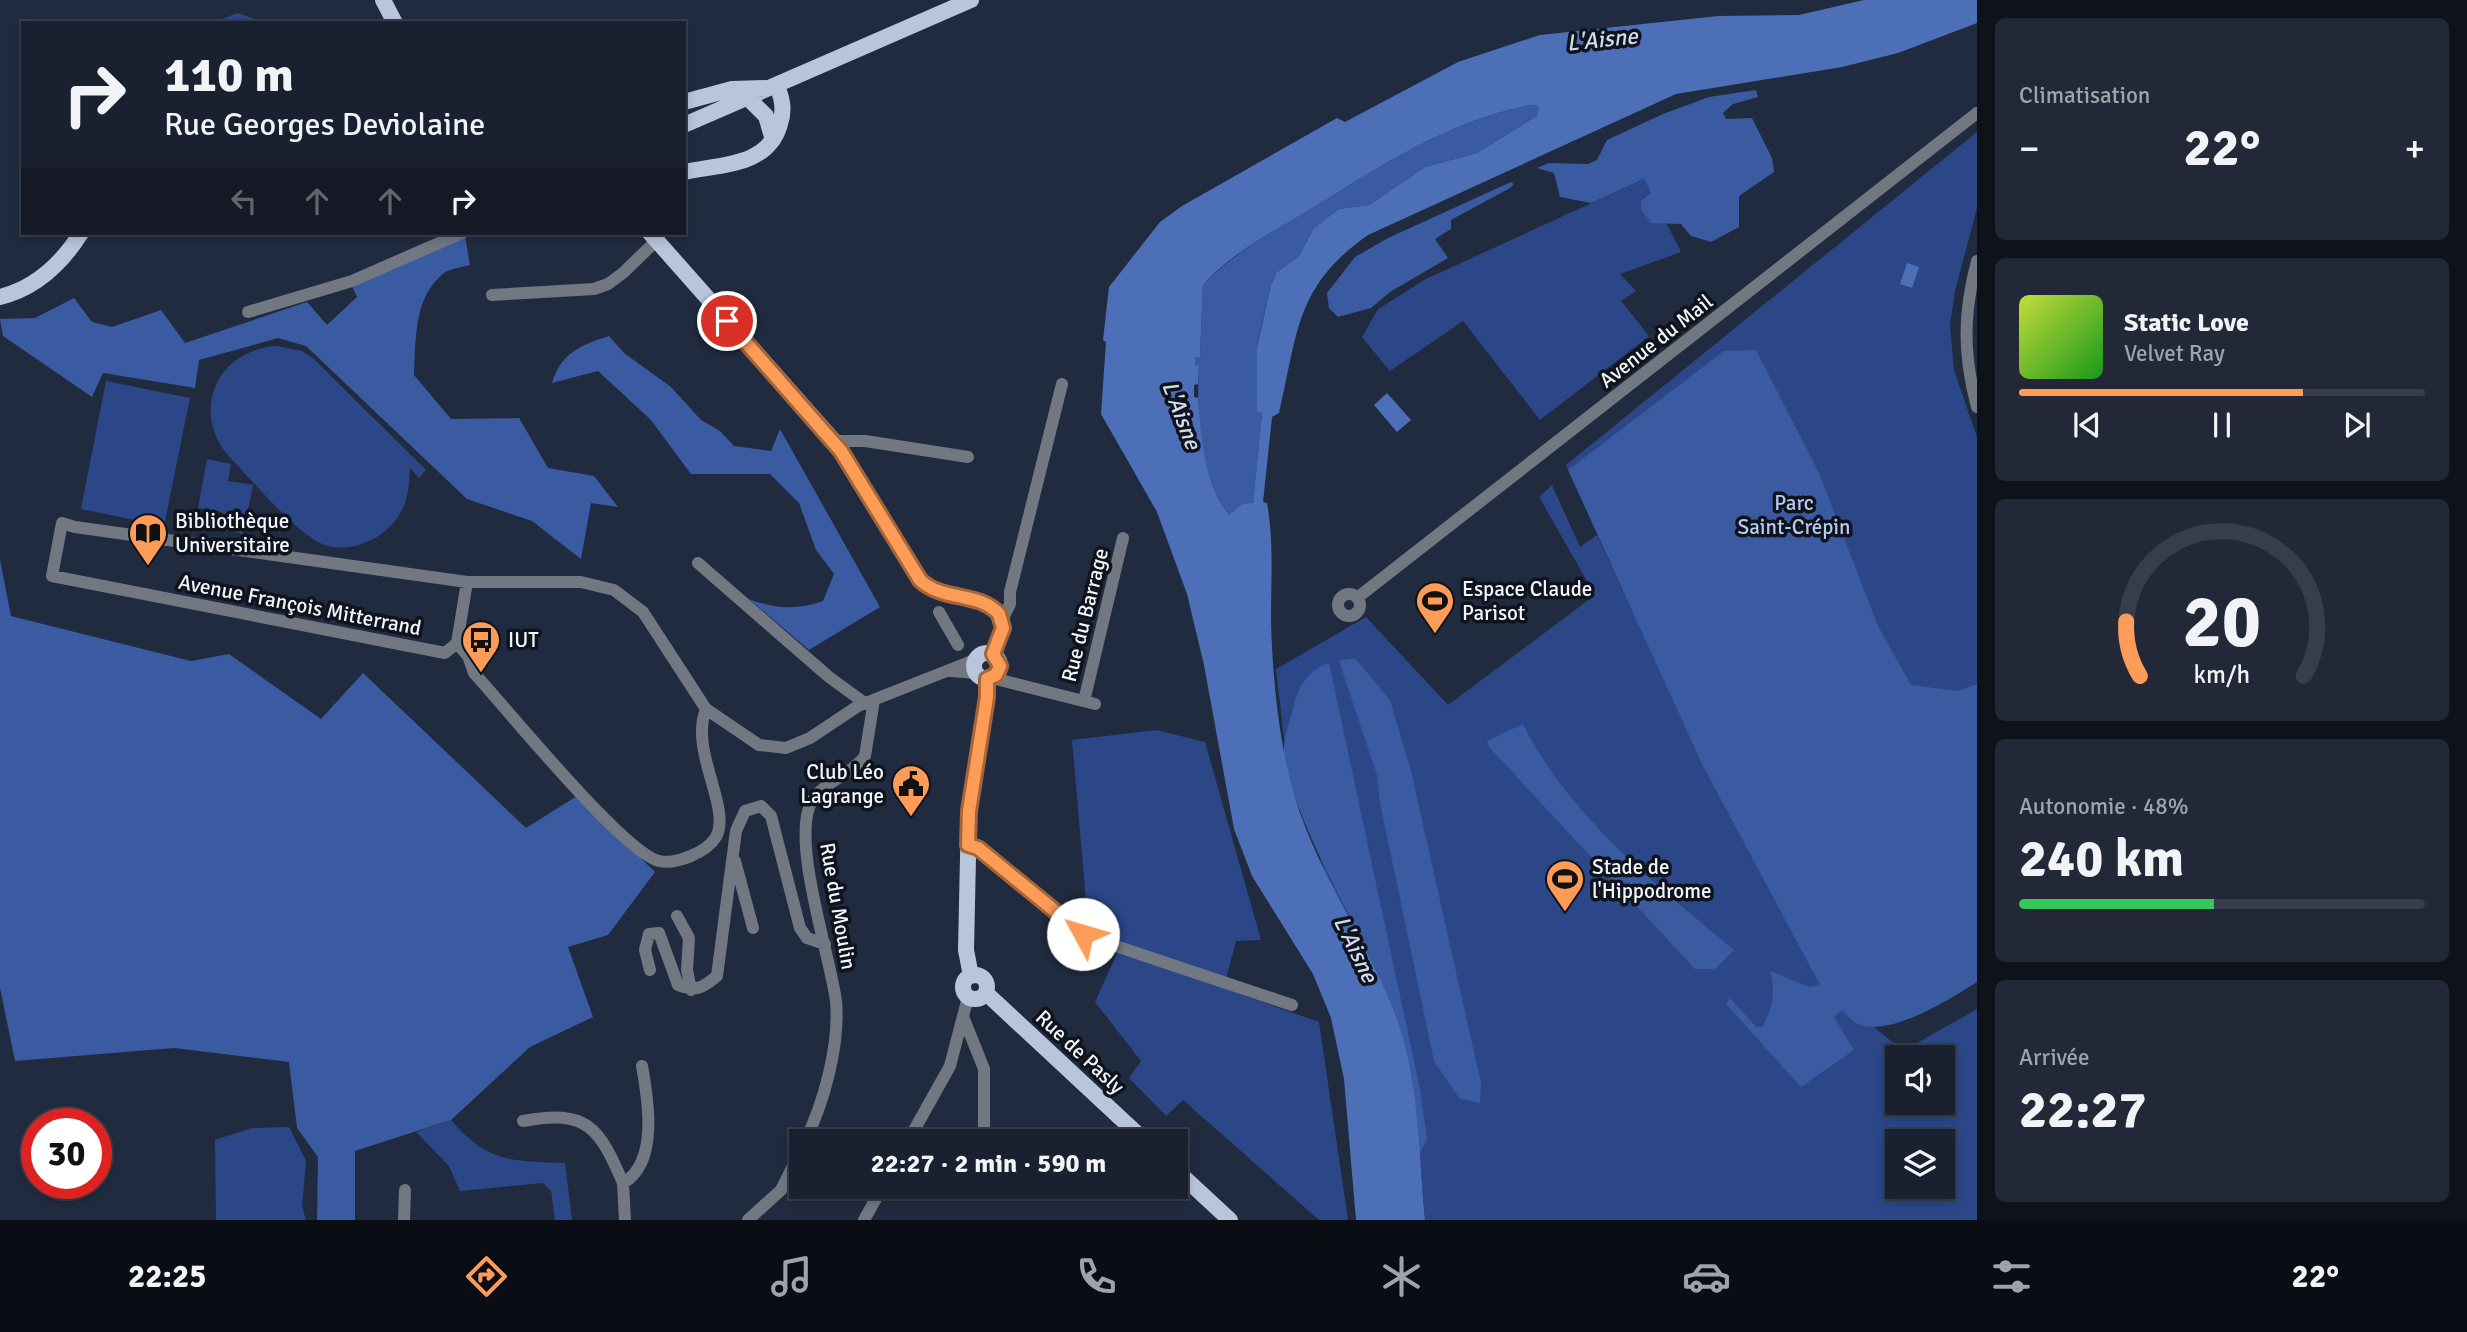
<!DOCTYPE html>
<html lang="fr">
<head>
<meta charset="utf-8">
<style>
	:root { --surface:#19202f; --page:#222837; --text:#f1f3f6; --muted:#9fa3aa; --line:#373e4b; --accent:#fd9c57 }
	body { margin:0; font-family:Signika,sans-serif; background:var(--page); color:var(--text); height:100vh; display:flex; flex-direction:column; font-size:26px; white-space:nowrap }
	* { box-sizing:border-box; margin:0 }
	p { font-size:23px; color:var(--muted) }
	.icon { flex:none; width:38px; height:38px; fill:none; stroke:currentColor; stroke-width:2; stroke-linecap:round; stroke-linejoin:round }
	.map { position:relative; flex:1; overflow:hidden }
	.sheet { display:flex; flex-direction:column; gap:18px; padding:18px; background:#0e121a; width:490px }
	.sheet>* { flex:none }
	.guide { position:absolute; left:21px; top:21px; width:665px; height:214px; border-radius:0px; box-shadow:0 4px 10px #0003,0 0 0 2px var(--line); background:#19202f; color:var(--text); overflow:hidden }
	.controls { position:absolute; left:1885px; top:1045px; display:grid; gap:14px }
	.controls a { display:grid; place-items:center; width:70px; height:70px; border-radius:0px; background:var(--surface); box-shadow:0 4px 10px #0003,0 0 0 2px var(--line); font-size:35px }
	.speed { position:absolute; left:21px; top:1108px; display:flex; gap:14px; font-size:35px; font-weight:700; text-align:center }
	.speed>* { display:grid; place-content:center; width:91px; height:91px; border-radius:50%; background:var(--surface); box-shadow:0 4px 10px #0003,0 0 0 2px var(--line); line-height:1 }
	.speed .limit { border:10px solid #d22; background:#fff; color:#111 }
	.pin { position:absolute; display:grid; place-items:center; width:60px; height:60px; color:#fff; margin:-30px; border:4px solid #fff; border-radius:50%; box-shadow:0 2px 7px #0007 }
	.me { position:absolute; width:77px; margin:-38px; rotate:309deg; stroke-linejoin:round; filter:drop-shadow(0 0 5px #0008) }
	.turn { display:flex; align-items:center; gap:24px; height:147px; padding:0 28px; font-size:32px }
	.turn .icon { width:91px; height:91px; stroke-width:2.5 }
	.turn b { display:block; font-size:49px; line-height:60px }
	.lanes { display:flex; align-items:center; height:66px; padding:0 28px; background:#0003; justify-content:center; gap:35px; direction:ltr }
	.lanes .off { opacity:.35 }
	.big { font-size:52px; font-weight:700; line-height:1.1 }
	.sheet .tile { flex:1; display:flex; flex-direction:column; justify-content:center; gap:10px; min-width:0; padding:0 24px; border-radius:10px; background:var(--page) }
	.sheet .dial { align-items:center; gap:0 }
	.dial svg { height:182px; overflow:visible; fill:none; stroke:var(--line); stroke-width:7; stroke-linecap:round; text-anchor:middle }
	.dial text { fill:var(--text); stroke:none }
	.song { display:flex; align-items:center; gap:21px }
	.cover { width:84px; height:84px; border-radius:10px; background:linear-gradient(135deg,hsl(70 70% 55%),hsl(120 70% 35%)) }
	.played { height:7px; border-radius:4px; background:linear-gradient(90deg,var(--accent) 70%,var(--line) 70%) }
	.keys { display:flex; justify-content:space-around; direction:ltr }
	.heat { display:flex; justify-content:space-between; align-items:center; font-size:38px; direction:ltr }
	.charge { height:10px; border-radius:5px; background:linear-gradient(90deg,#34c759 48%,var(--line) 0) }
	.trip { position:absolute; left:789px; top:1129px; width:399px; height:70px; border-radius:0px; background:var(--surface); box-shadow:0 4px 10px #0003,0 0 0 2px var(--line); font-weight:700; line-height:70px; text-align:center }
	.tab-bar { display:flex; height:112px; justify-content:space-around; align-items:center; background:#0a0d13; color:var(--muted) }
	.tab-bar .icon { width:49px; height:49px }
	.tab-bar .active { color:var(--accent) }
	.tab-bar b { font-size:32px; color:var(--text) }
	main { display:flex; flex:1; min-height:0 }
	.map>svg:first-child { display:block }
	.green { fill:#2b4788; fill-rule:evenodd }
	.forest { fill:#3a5aa2 }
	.water { fill:#4d6fb8; fill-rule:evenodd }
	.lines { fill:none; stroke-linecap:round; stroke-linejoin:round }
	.minor { stroke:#727882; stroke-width:12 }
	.major { stroke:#b9c5db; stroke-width:16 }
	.route-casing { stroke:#a46539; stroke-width:18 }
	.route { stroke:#fd9c57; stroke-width:12 }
	.labels { text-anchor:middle; stroke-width:7; stroke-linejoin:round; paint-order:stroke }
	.street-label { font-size:21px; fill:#f1f5fd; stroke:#0f131c }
	.park-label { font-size:21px; fill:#b5c9f1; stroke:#0f131c }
	.poi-label { font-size:21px; fill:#f1f5fd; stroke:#0f131c; text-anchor:start }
	.water-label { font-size:23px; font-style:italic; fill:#d2dcf1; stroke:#0f131c }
</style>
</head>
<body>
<main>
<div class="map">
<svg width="1977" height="1220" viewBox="0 0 1977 1220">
	<rect width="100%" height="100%" fill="#212b3f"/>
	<!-- green -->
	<path class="green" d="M237,13L264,22L266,23H212Z
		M1977,132V208L1955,291L1950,325L1954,370L1977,437V980C1946,998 1909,1027 1873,1026L1903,1051L1977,1009V1220H1425L1418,1135L1287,765L1276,669L1366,617L1448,705L1595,595L1539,497L1552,485L1580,547L1597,535L1630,606L1634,604L1566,465ZM1897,1057H1942V1102H1897ZM1897,1141H1942V1186H1897Z
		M1644,179L1681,252L1620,274L1636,291L1621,301L1649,336L1540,420L1463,321L1390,371L1362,337L1378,309L1426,279Z
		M276,346L302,351L314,359L426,470L419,478L410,468C409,498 404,520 377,537C361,546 343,551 325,545C299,537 247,475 226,453C191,407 219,350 276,346Z
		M106,381L190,398L164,526L81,509Z
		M207,459L231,464L228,481L253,485L243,534L219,529L222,512L198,508Z
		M1156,730L1205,742L1261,940L1236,941L1226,979L1089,935L1072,740Z
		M1118,951L1319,1022L1348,1220H1319L1183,1100L1166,1116L1129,1078L1141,1061L1095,1002Z
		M451,1120C488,1163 511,1161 565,1163L572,1220H555L551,1191L543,1183L460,1191L449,1166L416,1132Z
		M289,1127L306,1161L302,1206L306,1220H216L215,1140L252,1128Z"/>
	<!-- forest -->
	<path class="forest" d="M1756,90L1758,97L1733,104L1723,113L1726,119L1752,118L1772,158L1774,172L1739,196V227L1711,242L1691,236L1681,224L1651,223L1641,209V201L1651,193L1644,179L1591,203L1560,197L1554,173L1537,168L1549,163L1588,164L1597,160L1607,140L1663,114L1709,97Z
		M1531,105L1540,106L1537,116L1477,153L1425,167L1369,205L1339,209L1314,228L1299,256L1277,272L1271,285L1257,345V411L1262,413L1253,504L1229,515C1200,479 1196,411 1199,366H1195V357H1200L1203,285C1234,252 1277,229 1316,205C1385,163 1450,121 1531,105Z
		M1511,182L1514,184L1510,188L1451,220V229L1435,239L1448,258L1390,292L1371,308L1338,317L1329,308L1327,293L1355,257L1388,238Z
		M465,236L470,265C462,267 450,269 444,273C413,297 416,341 414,375L451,419L519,418L548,468L594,476L618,507L591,503L581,559L532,521L467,499L306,346L278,338L199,360L195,388L103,373L92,397L3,336L0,319L35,318L74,298L92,322L112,327L161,310L185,343L307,302L327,325L357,297L352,286Z
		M609,336L624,353L671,387L701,420L720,431L734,446L771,451L780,429L880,607L809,650L749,599C776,609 797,610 823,601L834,574L816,550L799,503L770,474H691L651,420L598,371L552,383C561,353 581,345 609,336Z
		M1756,350L1819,473L1878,626L1911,685L1958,691L1977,684V982C1950,999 1885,1041 1854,1022C1850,1019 1846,1013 1842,1010L1834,1017L1854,1050L1801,1087L1726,1004L1730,998L1756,1027H1762C1773,1009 1776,992 1770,971L1809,987L1820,985L1702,764L1568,470L1724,351Z
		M0,560L11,616L191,661L229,654L321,719L363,673L526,828L577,796L655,872L608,935L568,947L593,1017L530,1047L451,1120L355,1151V1220H317L318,1157L297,1128L289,1062L174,1048L15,1061L0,988Z
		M1355,658L1390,700L1411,771L1481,1083L1480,1103L1459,1098L1434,1061L1380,803L1377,775L1339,661Z
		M1329,663L1420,1089L1427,1139L1419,1155C1416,1112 1412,1065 1398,1024C1372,949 1327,882 1299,808C1292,790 1282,765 1284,746C1285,732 1291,718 1294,705C1298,687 1310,668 1329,663Z
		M1523,724C1569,816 1656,885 1734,950L1715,969H1695L1489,747L1487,741Z"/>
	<!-- water -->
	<path class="water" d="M1864,0H1977V23L1898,53L1842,67L1676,94L1368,235C1295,286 1298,333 1279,413L1272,417L1263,502L1267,503C1274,541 1271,581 1271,620C1272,670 1278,734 1291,783C1313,870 1370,941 1399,1025C1419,1086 1419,1156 1425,1220H1356L1344,1079L1331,1018L1313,974L1252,876L1234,829L1204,665L1187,594L1157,512L1101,414L1106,342L1103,340L1109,287L1160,222L1182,206L1337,118L1345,122L1458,62L1540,35L1718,16L1799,15ZM1531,105L1539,106L1537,116L1477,153L1425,167L1369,205L1339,209L1314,228L1299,256L1277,272L1271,285L1257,347V412L1262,413L1253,503L1243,504L1229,515C1204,484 1201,436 1198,398L1194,397V385L1198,384L1199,366L1195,365V357H1200L1203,285C1230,254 1272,232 1307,211C1379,167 1447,121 1531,105Z
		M1907,263L1919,267L1912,288L1900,284Z
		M1387,393L1411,420L1397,432L1374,405Z"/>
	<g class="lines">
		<!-- minor -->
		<path class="minor" d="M1977,261C1963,314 1963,354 1977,407
			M492,295L594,289L608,284L623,273L657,240
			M248,312L352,281L462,233
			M834,441H865L968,457
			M698,563L829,677L866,704
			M467,582L457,643L445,653L52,576L62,523L75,527L467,582H581L614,590L643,612L706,709L759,745L786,748L810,738L858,706L977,659
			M1338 605a11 11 0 1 1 22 0a11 11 0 1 1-22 0Z
			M1357,598L1977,113
			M939,612L958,645
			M1002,620L1010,604V592L1062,384
			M457,643L468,656L474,673C506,708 623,852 659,861C676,865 707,852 716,837C732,808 689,751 706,709
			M951,671L976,673
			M992,678L1095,704
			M1084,701L1123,538
			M968,845L978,848L1083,935L1292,1005
			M735,861L753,928
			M677,916L689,938L687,970L691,990
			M650,970L645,950L649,934L659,933L678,985C695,992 703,988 717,976L736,831L745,811L761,806L771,816L800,928L807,938L825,944
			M964,1019L984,1069V1141
			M523,1121C587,1109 599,1127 623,1183
			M805,1141C824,1103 840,1044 836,1001C830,955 790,838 812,801C824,781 852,775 865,756L874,700
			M908,1141L950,1066L968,997
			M404,1220L405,1190
			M625,1220L623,1183C659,1163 648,1099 642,1066
			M748,1220L781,1190L802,1148
			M864,1220L883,1186"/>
		<!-- major -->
		<path class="major" d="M383,0L395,23
			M749,99L766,116L773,140
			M684,102L732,89L767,88
			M684,125L971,0
			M684,172C720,164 768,167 780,124C784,112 783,99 777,87
			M650,233L834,441L920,580C943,602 978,591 999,614L1003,628L993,654
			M0,297C36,288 62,263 81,233
			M974 666a13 13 0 1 1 26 0a13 13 0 1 1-26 0Z
			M963 987a12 12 0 1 1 24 0a12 12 0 1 1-24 0Z
			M971,976L966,950L969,811L987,697V679
			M986,993L1145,1141
			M1176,1170L1230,1220"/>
	</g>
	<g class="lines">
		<defs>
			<path id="route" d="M727,321L841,451L920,580C943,602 978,591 999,614L1003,628L993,654L1000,666L996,675L987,679V697L969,811L968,845L978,848L1083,934"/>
		</defs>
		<!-- route casing -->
		<use href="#route" class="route-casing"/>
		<!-- route -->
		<use href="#route" class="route"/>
	</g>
	<!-- icons -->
	<defs>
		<symbol id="library-pin" viewBox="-11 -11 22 30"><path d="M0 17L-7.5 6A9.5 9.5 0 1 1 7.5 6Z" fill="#fd9c57" stroke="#0f131c"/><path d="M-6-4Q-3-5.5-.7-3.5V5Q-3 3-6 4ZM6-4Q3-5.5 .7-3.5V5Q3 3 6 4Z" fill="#111"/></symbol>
		<symbol id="stadium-pin" viewBox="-11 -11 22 30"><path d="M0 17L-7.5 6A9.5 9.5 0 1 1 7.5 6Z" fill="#fd9c57" stroke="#0f131c"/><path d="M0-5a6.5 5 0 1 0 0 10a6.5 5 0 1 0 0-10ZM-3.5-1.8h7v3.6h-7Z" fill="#111"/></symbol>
		<symbol id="bus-pin" viewBox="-11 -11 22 30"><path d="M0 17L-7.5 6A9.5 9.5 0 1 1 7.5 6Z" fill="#fd9c57" stroke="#0f131c"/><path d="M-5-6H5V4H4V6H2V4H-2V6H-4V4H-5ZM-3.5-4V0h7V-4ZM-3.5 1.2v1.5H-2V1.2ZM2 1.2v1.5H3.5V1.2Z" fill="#111"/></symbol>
		<symbol id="civic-pin" viewBox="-11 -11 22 30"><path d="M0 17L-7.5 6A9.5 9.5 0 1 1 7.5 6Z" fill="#fd9c57" stroke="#0f131c"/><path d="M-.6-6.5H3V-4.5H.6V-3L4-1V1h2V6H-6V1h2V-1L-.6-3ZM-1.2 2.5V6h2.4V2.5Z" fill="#111"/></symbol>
	</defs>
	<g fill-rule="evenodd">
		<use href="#library-pin" x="126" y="511" width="44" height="60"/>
		<use href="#stadium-pin" x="1413" y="579" width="44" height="60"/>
		<use href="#bus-pin" x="459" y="618" width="44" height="60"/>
		<use href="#civic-pin" x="889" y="762" width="44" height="60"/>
		<use href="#stadium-pin" x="1543" y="857" width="44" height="60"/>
	</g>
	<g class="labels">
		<!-- street labels -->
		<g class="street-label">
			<text transform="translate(1656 341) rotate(-38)" y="7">Avenue du Mail</text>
			<text transform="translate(300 605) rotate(11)" y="7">Avenue François Mitterrand</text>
			<text transform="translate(1085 615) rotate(-76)" y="7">Rue du Barrage</text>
			<text transform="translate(838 906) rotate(80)" y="7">Rue du Moulin</text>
			<text transform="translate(1080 1052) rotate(43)" y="7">Rue de Pasly</text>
		</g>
		<!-- park labels -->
		<g class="park-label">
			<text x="1794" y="510">Parc<tspan x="1794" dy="24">Saint-Crépin</tspan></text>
		</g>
		<!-- poi labels -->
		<g class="poi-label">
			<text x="175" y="528">Bibliothèque<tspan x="175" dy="24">Universitaire</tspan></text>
			<text x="1462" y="596">Espace Claude<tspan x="1462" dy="24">Parisot</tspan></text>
			<text x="508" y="647">IUT</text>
			<text x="884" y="779" text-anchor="end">Club Léo<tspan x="884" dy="24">Lagrange</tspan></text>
			<text x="1592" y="874">Stade de<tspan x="1592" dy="24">l'Hippodrome</tspan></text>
		</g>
		<!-- water labels -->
		<g class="water-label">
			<text transform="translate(1602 39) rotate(-6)" y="8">L'Aisne</text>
			<text transform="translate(1182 415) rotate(69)" y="8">L'Aisne</text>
			<text transform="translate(1356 949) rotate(64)" y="8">L'Aisne</text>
		</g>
	</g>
</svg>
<div class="controls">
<a><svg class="icon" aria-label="sound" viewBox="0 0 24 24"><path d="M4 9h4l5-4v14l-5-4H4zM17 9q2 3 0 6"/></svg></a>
<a><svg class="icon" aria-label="layers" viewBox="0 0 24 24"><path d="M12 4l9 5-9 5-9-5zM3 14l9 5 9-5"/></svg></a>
</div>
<div class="speed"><div class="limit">30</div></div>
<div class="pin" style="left:727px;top:321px;background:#d93025"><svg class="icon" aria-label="arrive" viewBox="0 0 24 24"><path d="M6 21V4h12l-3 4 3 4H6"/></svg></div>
<svg class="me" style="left:1083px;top:934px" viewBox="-20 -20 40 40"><circle r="19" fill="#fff"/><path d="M0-13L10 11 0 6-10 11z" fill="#fd9c57"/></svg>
<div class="trip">22:27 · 2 min · 590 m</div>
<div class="guide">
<div class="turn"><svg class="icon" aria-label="right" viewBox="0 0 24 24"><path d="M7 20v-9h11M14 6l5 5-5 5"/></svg><div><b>110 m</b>Rue Georges Deviolaine</div></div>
<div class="lanes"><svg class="icon off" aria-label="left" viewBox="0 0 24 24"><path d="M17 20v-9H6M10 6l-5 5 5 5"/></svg><svg class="icon off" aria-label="ahead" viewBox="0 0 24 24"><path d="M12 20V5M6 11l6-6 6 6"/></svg><svg class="icon off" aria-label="ahead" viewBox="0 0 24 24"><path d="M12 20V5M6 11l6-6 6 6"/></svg><svg class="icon" aria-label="right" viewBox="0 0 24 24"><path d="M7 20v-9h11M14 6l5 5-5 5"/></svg></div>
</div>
</div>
<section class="sheet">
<div class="tile"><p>Climatisation</p>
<div class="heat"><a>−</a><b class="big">22°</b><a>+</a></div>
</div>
<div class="tile">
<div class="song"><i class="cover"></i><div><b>Static Love</b><p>Velvet Ray</p></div></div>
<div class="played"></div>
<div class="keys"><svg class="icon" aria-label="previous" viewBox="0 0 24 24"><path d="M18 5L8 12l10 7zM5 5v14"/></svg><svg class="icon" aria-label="pause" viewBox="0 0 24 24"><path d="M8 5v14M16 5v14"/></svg><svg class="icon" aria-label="next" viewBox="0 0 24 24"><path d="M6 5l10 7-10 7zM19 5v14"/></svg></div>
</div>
<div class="tile dial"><svg viewBox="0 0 100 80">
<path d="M14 69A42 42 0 1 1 86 69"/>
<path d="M14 69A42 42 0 0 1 8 45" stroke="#fd9c57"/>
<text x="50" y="56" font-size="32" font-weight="700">20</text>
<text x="50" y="72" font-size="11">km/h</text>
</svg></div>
<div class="tile"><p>Autonomie · 48%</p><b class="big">240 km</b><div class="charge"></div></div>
<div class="tile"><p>Arrivée</p><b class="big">22:27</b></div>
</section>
</main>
<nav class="tab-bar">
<b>22:25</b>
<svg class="icon active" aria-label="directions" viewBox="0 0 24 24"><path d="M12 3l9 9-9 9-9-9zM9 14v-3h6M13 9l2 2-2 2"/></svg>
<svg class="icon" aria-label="music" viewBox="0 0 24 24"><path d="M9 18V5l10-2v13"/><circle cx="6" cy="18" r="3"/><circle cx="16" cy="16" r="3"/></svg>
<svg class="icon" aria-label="phone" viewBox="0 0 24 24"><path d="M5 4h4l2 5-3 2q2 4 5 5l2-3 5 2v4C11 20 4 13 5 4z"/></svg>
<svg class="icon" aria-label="climate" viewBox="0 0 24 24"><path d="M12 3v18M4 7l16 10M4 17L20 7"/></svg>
<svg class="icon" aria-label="car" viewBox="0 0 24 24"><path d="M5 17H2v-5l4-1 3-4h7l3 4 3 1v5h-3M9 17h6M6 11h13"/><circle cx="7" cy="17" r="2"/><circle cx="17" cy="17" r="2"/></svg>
<svg class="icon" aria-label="filters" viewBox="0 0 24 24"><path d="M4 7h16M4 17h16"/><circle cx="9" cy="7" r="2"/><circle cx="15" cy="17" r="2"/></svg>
<b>22°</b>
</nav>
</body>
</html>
